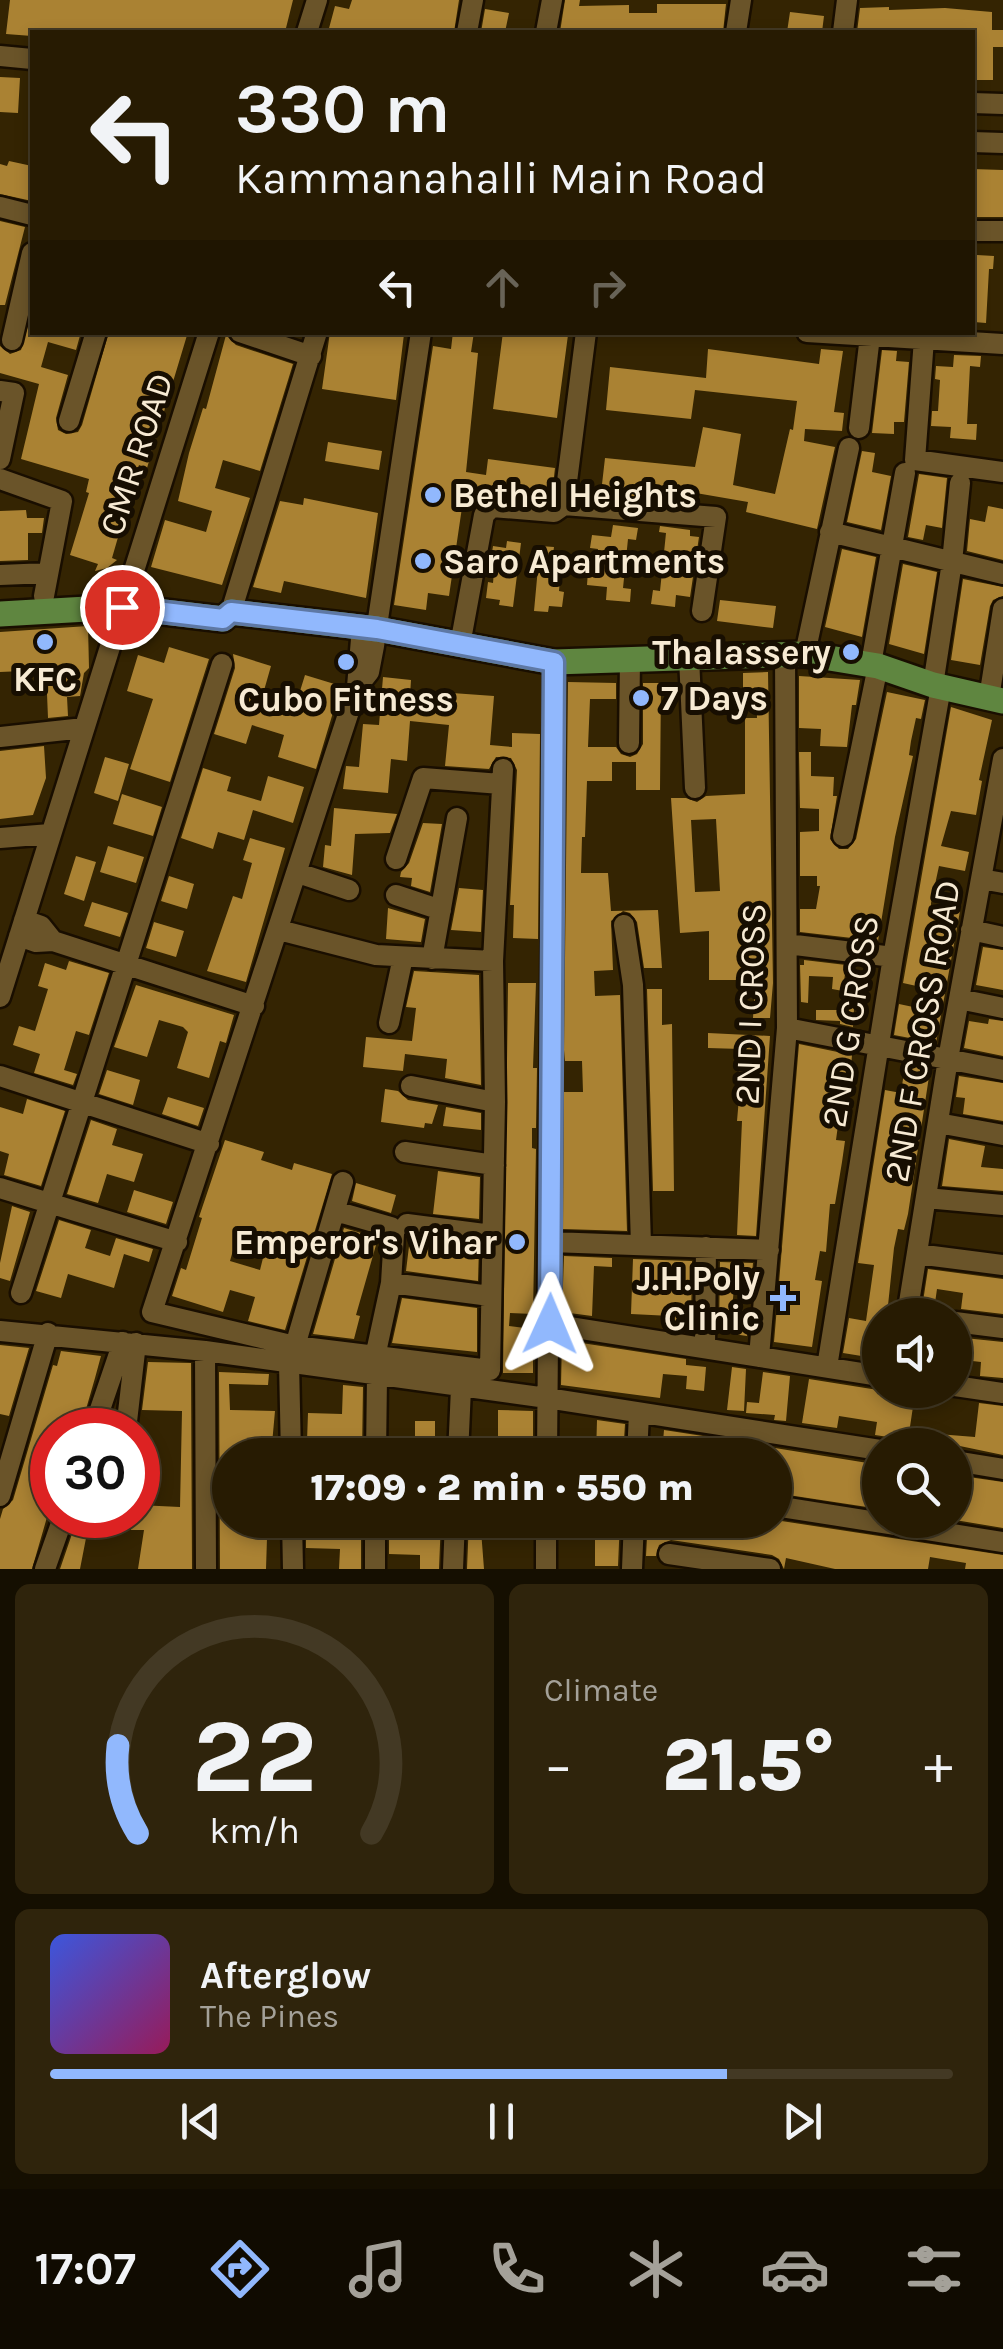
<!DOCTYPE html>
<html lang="en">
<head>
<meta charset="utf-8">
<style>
	:root { --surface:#271b02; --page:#2f240c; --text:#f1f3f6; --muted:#a4a199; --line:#433924; --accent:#91b8fd }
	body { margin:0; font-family:Karla,sans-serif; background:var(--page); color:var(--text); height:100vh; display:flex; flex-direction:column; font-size:38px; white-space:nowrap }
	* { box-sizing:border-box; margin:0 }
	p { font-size:32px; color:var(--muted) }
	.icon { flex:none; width:55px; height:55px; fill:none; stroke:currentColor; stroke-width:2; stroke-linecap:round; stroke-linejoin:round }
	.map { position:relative; height:1569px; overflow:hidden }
	.drawer { display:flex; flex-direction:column; gap:15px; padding:15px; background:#150f01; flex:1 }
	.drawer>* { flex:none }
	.guide { position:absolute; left:30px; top:30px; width:945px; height:305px; border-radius:0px; box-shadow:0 5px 15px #0003,0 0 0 2px var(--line); background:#271b02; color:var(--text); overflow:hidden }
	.controls { position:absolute; left:862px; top:1298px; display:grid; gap:20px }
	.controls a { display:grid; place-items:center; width:110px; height:110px; border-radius:50%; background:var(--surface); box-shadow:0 5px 15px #0003,0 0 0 2px var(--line); font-size:50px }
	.speed { position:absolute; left:30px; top:1408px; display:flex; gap:20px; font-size:50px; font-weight:700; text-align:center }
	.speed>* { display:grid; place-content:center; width:130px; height:130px; border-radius:50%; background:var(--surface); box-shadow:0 5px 15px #0003,0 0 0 2px var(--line); line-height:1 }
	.speed .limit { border:15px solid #d22; background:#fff; color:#111 }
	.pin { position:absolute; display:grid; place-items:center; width:85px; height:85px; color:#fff; margin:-42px; border:5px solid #fff; border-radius:50%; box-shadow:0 2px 10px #0007 }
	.me { position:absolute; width:110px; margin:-55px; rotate:1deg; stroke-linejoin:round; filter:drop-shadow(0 0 8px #0008) }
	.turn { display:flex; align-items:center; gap:35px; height:210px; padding:0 40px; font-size:45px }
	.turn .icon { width:130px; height:130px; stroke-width:2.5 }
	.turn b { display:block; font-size:70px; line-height:85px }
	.lanes { display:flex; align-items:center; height:95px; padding:0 40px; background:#0003; justify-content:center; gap:50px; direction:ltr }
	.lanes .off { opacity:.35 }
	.big { font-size:75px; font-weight:800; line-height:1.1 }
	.drawer .card { flex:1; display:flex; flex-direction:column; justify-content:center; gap:15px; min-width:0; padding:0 35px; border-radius:15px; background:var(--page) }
	.drawer .dial { align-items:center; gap:0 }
	.dial svg { height:260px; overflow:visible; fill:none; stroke:var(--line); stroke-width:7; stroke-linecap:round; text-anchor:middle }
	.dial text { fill:var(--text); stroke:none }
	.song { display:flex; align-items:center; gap:30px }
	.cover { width:120px; height:120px; border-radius:15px; background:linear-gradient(135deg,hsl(230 70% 55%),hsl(330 70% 35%)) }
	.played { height:10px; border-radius:5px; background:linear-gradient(90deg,var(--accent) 75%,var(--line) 75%) }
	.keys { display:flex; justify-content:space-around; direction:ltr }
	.heat { display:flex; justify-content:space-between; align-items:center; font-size:55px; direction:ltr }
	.drawer .tiles { flex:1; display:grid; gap:15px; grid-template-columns:1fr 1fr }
	.card:last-child { grid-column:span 2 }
	.trip { position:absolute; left:212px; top:1438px; width:580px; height:100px; border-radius:50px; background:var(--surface); box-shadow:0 5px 15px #0003,0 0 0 2px var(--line); font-weight:800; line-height:100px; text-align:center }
	.menu { display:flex; height:160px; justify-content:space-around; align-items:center; background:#100b01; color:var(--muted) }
	.menu .icon { width:70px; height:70px }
	.menu .selected { color:var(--accent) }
	.menu b { font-size:45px; color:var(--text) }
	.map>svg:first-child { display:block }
	.building { fill:#aa8233; fill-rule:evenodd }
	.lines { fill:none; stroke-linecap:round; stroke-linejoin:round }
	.minor-casing { stroke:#190e00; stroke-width:25 }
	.major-casing { stroke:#190e00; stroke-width:30 }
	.minor { stroke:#6a5429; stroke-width:20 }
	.major { stroke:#5f8640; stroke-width:25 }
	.route-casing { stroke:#5e78a4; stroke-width:25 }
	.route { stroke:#91b8fd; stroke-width:18 }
	.poi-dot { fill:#91b8fd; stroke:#170e01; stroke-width:4 }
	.labels { text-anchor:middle; stroke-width:10; stroke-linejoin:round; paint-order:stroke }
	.street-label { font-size:35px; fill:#f7ead3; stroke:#170e01 }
	.poi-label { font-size:35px; font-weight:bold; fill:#f7ead3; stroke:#170e01; text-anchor:start }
</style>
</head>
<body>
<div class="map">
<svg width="1003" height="1569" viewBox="0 0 1003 1569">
	<rect width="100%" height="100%" fill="#342402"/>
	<!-- building -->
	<path class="building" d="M10,0H293L285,32H32V36L6,34Z
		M352,0H459L454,32H328L335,6L349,9Z
		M565,0H580L579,6L629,5V13H657V4H726L723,32H633V28H604V32H560Z
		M889,7V10L945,8L992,12V30H1003V47H993V80H972V32H857L860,8Z
		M485,9L509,13L505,32H481Z
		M790,12L824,16L822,32H787Z
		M0,77L20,78L18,113L0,112Z
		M9,161L32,166V201L0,194V164L7,166Z
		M972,169L1003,170V217H972Z
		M0,221L25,227L5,305H0Z
		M977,255L994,256L993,269H989L986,323L974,322L972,316V264H977Z
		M32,312V332H81L76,350L48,342L41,367L68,375L56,418L58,430L66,434L78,432L82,425L109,332H188L147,468L139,465L112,558L117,560L107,568L95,571L98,564L70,555L89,493L86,492L89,479L21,459L39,384L0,373V346L10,354L21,350Z
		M330,332L404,334L396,400L322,389Z
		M453,332H474L471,352L478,353L466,472L486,475L488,459L555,468L552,494L527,491V495L465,487L449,596L428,593L426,610L394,605L433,346L451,349Z
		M503,332L568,335L557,418L493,409Z
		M226,335L236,345L293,364L260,471L223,460L215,488L250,498L222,585L151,567L165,520L206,532L212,511L178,501L189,453L203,408L206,409Z
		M708,349L819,364L821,349L843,351L834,412L844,413L842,431L805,429L804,441L835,447L817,529L746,512L748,502L690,492L689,501L601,493L605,458L695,467L703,427L741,434L733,485L775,494L790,429L793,430L797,401L695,390L691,419L606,410L610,367L706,378Z
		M882,350L897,351L896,361L909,362L904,422H894V434L872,433Z
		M954,355L981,356L980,367L970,366L967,424H977L976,440L950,438L951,427L931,426L932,411H938L940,380L935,379L936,366L953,367Z
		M328,442L382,451L379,470L325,461Z
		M862,451L875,453L872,472L891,476L881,530L847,522Z
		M919,474L947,478L942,528L926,525L923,540L908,537Z
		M304,498L378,513L366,598L284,581L281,593L253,587L280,501L303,505Z
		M988,506L1003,509V560L967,551L970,519L985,522Z
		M26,510L27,518H44L42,533H28V560L0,561V511Z
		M613,525L638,528L636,540L628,539L623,588L631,589L630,602L606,600L607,587L587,585L588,571L595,572L598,549L590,548L592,535L611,537Z
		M660,526L690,530V536L699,537L690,597L676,595L675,607L651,604L653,590L660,591L666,533L659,532Z
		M507,541L521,543L513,607L499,605L500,600L486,598L488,582L493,583L495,559H491L493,546L506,548Z
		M540,546L554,547L553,554L567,555L566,568L561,567L559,591L564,592L562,607L549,606L548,612L534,611Z
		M842,549L876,557L862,637L825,627Z
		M903,564L937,572L924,654L889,644Z
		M963,579L1003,587V596L993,600L990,606L980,665L951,660Z
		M720,600L776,606L773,628L717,621Z
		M88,626L89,668L84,673L80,696L67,697L68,716L48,718L46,670L0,672V632Z
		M169,647L209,659L170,782L130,769L153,699L127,691L138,655L164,663Z
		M233,654L271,666L263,694L296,704L305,675L341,686L316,769L278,757L284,735L252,725L246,744L214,734L235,668Z
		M768,672L773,983L770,1018H753L755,984L752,980H709V931L680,933L671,798H686L697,802L706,796L745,794V718H757L756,691H743V673ZM716,819L720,891L695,892L691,820Z
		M799,676L860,680L856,705H852L847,747L820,746L821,729L799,728Z
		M383,677L411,680L410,696L452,700V693L494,696L490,745L512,747V733L540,734L538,939L513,938L514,905H510L517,770L511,758L496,757L489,769L445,766L449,725L410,721L407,761L391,759L388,793L343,789L346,766L359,767L363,724L379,725Z
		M568,682L616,683V699H590L588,747H616L621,754L630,757L637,754L643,744V683H661L660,790H636V762H612V781H587L585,837H582L581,873H608L611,911L658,910L662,968H644L637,922L630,913L623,911L611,921L613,970L594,971L595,996L620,995L627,1231L563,1229L564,1092H583L582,1061H565L564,1050Z
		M887,692L925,700L921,719L916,718L911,741L909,755L913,756L895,837L878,941L800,932V909H816L820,886H817V876H800V832L819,831V809L800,808L799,752H811V776L834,777L833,796H837L830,839L839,849H848L856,839Z
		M951,707L992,720L979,780L982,781L976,815L951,811L941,846L969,852L965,871L939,866L931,903V906L960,911L936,1043L894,1035L899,1004L918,1008L921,987L903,983Z
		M44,746L46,778L33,815L0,819V751Z
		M105,757L129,764L118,801L94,793Z
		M203,768L231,777L227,791L261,801L268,776L304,787L293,823L253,810L244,840L218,832L213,849L181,838Z
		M122,794L162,807L153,836L113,824Z
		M334,808L397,814L390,833L355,834L352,875L323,867L325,845L331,846Z
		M423,823L442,824L430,892L411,886L412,878L400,877L401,872L409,863Z
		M250,838L285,848L246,982L207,971L233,896L242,899L252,863L243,860Z
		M108,846L144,857L136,883L100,872Z
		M76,856L96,862L84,901L64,894Z
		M169,876L194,884L187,909L161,901Z
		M459,888L483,890L481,932L451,930Z
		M92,902L128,913L120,937L84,926Z
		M388,908L425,919L421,942L386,939Z
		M154,922L184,931L176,957L146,948Z
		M983,947L1003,950V990L976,985Z
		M804,960L846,965L843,991L832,989L833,977L809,976L808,1003L801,1002L800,965H804Z
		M69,961L109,973L89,1035L76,1031L64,1070L77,1074L73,1085L34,1073L40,1054L13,1045L19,1026L35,1031L48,989L38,986L45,963L66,970Z
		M414,971L479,975L481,1085L445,1078L447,1059L405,1054L403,1071L363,1067L366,1037L412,1041L416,1008L406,1007Z
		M508,983H536L533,1068H537L536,1128H532V1148L536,1149L533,1314L510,1313L509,1326L533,1329V1373H503Z
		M136,985L234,1015L226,1043L220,1041L209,1078L177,1068L188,1032L183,1027L159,1020L147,1057L114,1047Z
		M846,987H854V997L867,999L866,1011L854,1009L853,1027L840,1024V1021L816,1020V1010H844Z
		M647,989H662V1025L672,1024L674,1191H653Z
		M989,1019L1003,1021V1056L964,1048L969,1021L988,1024Z
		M708,1033L770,1036L756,1236L737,1235L742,1121H737L739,1098H736L741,1049L708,1048Z
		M799,1044L852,1055L848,1104L841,1103L836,1140L845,1141L842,1162L835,1204H830L826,1252L820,1251L815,1280L822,1281L812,1347L774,1342Z
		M905,1065L930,1070L908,1214L904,1230L898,1229L894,1248L887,1315H880V1359L843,1353L849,1318L866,1321L874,1265L858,1263L885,1090L901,1093Z
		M107,1070L140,1080L133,1105L99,1094Z
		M959,1076L1003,1083V1121L963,1114L965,1098L956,1097Z
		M385,1089L398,1091L408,1100L438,1105L432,1124L425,1123L424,1128L381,1122Z
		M168,1097L204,1108L198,1126L162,1114Z
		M27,1099L65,1111L41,1186L4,1175L9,1154L0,1151V1107L23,1114Z
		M446,1107L481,1113V1130L443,1126Z
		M91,1120L117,1129L112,1145L143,1154L134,1182L107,1174L98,1203L67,1194Z
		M949,1139L985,1146L981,1167L1003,1169V1191L942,1186Z
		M225,1140L264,1152L261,1160L292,1170L294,1163L332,1174L285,1330L248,1321L255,1297L230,1290L223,1312L172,1296L181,1268L186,1270L202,1218L199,1217ZM239,1229L268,1238L260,1270L230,1261Z
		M438,1171L480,1177L479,1219L433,1214Z
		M356,1183L396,1195L391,1213L352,1201Z
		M134,1190L173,1202L166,1224L127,1212Z
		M12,1206L30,1212L10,1281L0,1278V1263Z
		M59,1220L91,1230L85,1248L110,1256L116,1238L153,1249L149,1262L124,1254L114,1288L68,1274L61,1298L36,1291Z
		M344,1228L378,1238L356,1315L360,1316L354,1339L313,1334Z
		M410,1238L479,1247L478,1281L406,1271Z
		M564,1256L612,1258V1267L594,1266L592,1316L562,1312Z
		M633,1259L692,1261L691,1327L671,1326V1316L631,1314Z
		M720,1262L753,1263L751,1288L734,1287L732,1310L749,1311L747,1336L719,1332Z
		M928,1269L1003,1279V1314L961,1309L963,1293L937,1289L934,1310L922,1308Z
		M402,1298L477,1308V1352L392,1343Z
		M955,1337L1003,1342V1378L980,1376L981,1362L955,1359Z
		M562,1340L686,1359V1365L706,1367L704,1391L686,1389L687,1376L663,1374L660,1398L561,1385Z
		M0,1345L29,1348L9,1416L0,1414Z
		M61,1351L101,1356L95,1378L80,1430H52V1476L46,1498L52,1500L32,1569H0V1519L3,1509L13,1500L53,1365L57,1366Z
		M148,1362L191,1363L192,1569H138L144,1530H131V1515H138V1505L180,1507L182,1411L142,1410Z
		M732,1367L746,1369L744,1411L727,1410Z
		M219,1372L269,1374L268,1385L229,1384L230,1410L275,1411L271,1455H230V1520H275V1538H267L266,1569H220Z
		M763,1372L790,1376L786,1421L774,1420L775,1415L746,1413L747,1402L759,1403Z
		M809,1379L878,1390L877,1394L914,1400L908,1440L875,1435L877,1422L839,1416L837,1428L802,1423Z
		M343,1385L363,1387L362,1455H347L348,1441H307L308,1413L342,1414Z
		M979,1403L1003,1406V1455L955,1445L911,1443L913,1432L975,1437Z
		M498,1410L533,1411V1455H498Z
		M597,1420L625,1424L624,1440H611V1455H596Z
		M415,1421H435V1455H415Z
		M664,1430L742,1442V1455L662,1453Z
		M775,1448L880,1465V1509L775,1493Z
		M955,1475L1003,1482V1528L955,1520Z
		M341,1520H361V1569H339L340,1549L306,1548V1526L341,1527Z
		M422,1520H441L439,1569H420V1555L389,1554V1522L422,1523Z
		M469,1520H532V1531L481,1530L484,1569H467Z
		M609,1520H620L618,1566H595V1533H608Z
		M648,1520H680V1524L706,1528L707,1520H775L1003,1555V1569H965L966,1563L930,1557L928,1569H835L786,1558L784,1569L779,1559L772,1555L671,1540L659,1545L656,1556H646Z
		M73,1531L87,1533L80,1569H60Z"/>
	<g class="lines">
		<defs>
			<path id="minor" d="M307,32L317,0
				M467,32L473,0
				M546,32L552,0
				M736,32L741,0
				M843,32L847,0
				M0,56L32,59
				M972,103L1003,104
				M972,142L1003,143
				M0,207L32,215
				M972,231H1003
				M240,332L311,356
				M807,332L1003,344
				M924,339L915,460L1003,472
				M12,340L32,253
				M0,391L14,393L0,459
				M69,421L96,332
				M859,428L870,336
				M0,479L62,501L44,596
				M564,505L716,517L702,611
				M830,532L1003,574
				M0,575L48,573
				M231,612L317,332
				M362,627L357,687L369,672L374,646L421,332
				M460,645L484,515L492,507L554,512L564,505L586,332
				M805,654L849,448
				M689,657L695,788
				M871,664L905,473
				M933,685L952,562L960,483
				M357,687L152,1312L295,1346L490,1370L495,1102L493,961L503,769
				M989,698L1003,609
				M0,737L84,728
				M629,743L630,659
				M843,836L878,666
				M0,838L50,834
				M396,859L423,778L501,784
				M298,873L349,890
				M981,879L1003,883
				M396,895L441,910
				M624,925L633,985L641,1245
				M279,930L376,955L493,961
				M971,930L1003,937
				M19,936L36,942L53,941L41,926L24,920
				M53,941L254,1006
				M787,944L893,957
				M432,959L457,818
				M0,997L209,332
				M959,999L1003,1008
				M389,1023L403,957
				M787,1028L1003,1070
				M0,1076L209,1144
				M411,1086L495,1102
				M938,1123L1003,1135
				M405,1152L494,1165
				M0,1188L177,1242
				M926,1198L1003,1205
				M335,1211L391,1227L394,1234L391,1283L375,1357
				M407,1224L492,1235
				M551,1242L769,1250
				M917,1254L1003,1265
				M391,1283L490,1296
				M21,1293L222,664
				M907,1315L948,1059L1003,759
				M955,1322L1003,1328
				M550,1324L880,1376
				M0,1331L205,1351L547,1398L880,1450
				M295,1346L343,1182
				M705,1348L706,1247
				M205,1351L206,1569
				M759,1357L787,1028L785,653
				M289,1363L291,1455
				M827,1367L893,957L941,687
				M955,1386L1003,1393
				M93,1430L123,1342
				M126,1430L136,1343
				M376,1455L377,1376
				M458,1455L461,1388
				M547,1455L554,662
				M637,1455L639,1414
				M955,1461L1003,1469
				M0,1496L48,1333
				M775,1506L1003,1542
				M292,1520L293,1569
				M669,1554L770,1569
				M45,1569L64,1515
				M375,1569V1520
				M453,1569L455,1520
				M546,1569V1520
				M632,1569L634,1520"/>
			<path id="major" d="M0,614L122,607L223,619L231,612L377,629L554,662L805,654L878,666L933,685L1003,701"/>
		</defs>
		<!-- minor casing -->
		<use href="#minor" class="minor-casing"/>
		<!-- major casing -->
		<use href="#major" class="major-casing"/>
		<!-- minor -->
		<use href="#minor" class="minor"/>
		<!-- major -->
		<use href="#major" class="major"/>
	</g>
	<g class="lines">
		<defs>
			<path id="route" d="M122,607L223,619L231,612L377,629L554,662L550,1324"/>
		</defs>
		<!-- route casing -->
		<use href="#route" class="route-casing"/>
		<!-- route -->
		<use href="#route" class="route"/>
	</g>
	<!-- markers -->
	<g class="poi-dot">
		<circle cx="433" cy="495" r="10"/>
		<circle cx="423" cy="561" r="10"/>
		<circle cx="45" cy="642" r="10"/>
		<circle cx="851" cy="652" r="10"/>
		<circle cx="346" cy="662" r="10"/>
		<circle cx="641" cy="698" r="10"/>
		<circle cx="517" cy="1242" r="10"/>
		<path d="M778 1283h10v10h10v10h-10v10h-10v-10h-10v-10h10z"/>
	</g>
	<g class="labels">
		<!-- street labels -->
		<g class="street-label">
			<text transform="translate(136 454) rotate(-72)" y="12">CMR ROAD</text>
			<text transform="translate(750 1004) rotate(-88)" y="12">2ND I CROSS</text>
			<text transform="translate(850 1021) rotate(-81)" y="12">2ND G CROSS</text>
			<text transform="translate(922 1031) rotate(-80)" y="12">2ND F CROSS ROAD</text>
		</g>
		<!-- poi labels -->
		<g class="poi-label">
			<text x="453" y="507">Bethel Heights</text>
			<text x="443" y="573">Saro Apartments</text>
			<text x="831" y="664" text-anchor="end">Thalassery</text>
			<text x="45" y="691" text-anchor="middle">KFC</text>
			<text x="661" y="710">7 Days</text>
			<text x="346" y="711" text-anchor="middle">Cubo Fitness</text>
			<text x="497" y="1254" text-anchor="end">Emperor's Vihar</text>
			<text x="760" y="1290" text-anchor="end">J.H.Poly<tspan x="760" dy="40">Clinic</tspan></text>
		</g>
	</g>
</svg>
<div class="controls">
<a><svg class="icon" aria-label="sound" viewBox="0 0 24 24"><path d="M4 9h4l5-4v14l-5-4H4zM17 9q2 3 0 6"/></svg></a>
<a><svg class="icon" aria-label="search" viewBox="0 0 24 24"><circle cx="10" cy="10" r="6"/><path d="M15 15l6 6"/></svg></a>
</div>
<div class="speed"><div class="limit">30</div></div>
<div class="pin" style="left:122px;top:607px;background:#d93025"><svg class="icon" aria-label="arrive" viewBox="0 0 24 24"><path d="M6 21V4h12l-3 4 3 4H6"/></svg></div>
<svg class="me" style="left:550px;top:1324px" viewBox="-20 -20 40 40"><path d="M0-17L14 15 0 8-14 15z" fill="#91b8fd" stroke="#fff" stroke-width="4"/></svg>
<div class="trip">17:09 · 2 min · 550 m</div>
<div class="guide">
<div class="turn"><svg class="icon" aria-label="left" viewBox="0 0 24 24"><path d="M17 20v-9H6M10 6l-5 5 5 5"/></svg><div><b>330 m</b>Kammanahalli Main Road</div></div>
<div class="lanes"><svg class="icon" aria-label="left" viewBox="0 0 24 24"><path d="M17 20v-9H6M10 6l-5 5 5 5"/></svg><svg class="icon off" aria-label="ahead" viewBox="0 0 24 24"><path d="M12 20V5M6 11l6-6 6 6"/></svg><svg class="icon off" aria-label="right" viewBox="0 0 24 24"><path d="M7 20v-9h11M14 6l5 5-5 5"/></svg></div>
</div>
</div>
<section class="drawer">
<div class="tiles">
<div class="card dial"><svg viewBox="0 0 100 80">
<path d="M14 69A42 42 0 1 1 86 69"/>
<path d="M14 69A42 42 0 0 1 8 42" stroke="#91b8fd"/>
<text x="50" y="56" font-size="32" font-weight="700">22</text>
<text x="50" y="72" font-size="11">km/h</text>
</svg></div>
<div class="card"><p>Climate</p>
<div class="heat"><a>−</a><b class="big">21.5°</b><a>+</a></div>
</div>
<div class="card">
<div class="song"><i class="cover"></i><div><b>Afterglow</b><p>The Pines</p></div></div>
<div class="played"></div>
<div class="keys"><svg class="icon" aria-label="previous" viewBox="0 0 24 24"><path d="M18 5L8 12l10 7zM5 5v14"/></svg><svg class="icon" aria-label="pause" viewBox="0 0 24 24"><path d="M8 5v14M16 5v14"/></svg><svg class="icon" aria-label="next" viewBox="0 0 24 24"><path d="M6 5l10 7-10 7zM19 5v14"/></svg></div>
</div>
</div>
</section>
<nav class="menu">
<b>17:07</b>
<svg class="icon selected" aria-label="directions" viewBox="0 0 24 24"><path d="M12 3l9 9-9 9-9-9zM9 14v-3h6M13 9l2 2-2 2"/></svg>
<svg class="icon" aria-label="music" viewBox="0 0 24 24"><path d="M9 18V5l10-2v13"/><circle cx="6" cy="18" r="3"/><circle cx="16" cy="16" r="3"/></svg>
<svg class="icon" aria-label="phone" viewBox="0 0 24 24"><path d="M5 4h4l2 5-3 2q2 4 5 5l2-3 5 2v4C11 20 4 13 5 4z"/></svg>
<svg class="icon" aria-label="climate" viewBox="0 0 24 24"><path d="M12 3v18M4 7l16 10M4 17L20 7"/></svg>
<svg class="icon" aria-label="car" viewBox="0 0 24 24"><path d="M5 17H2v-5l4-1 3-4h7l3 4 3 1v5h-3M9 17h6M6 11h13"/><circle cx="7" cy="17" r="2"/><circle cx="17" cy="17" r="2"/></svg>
<svg class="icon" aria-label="filters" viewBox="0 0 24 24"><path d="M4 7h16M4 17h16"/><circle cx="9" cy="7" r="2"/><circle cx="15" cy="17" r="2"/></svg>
</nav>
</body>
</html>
